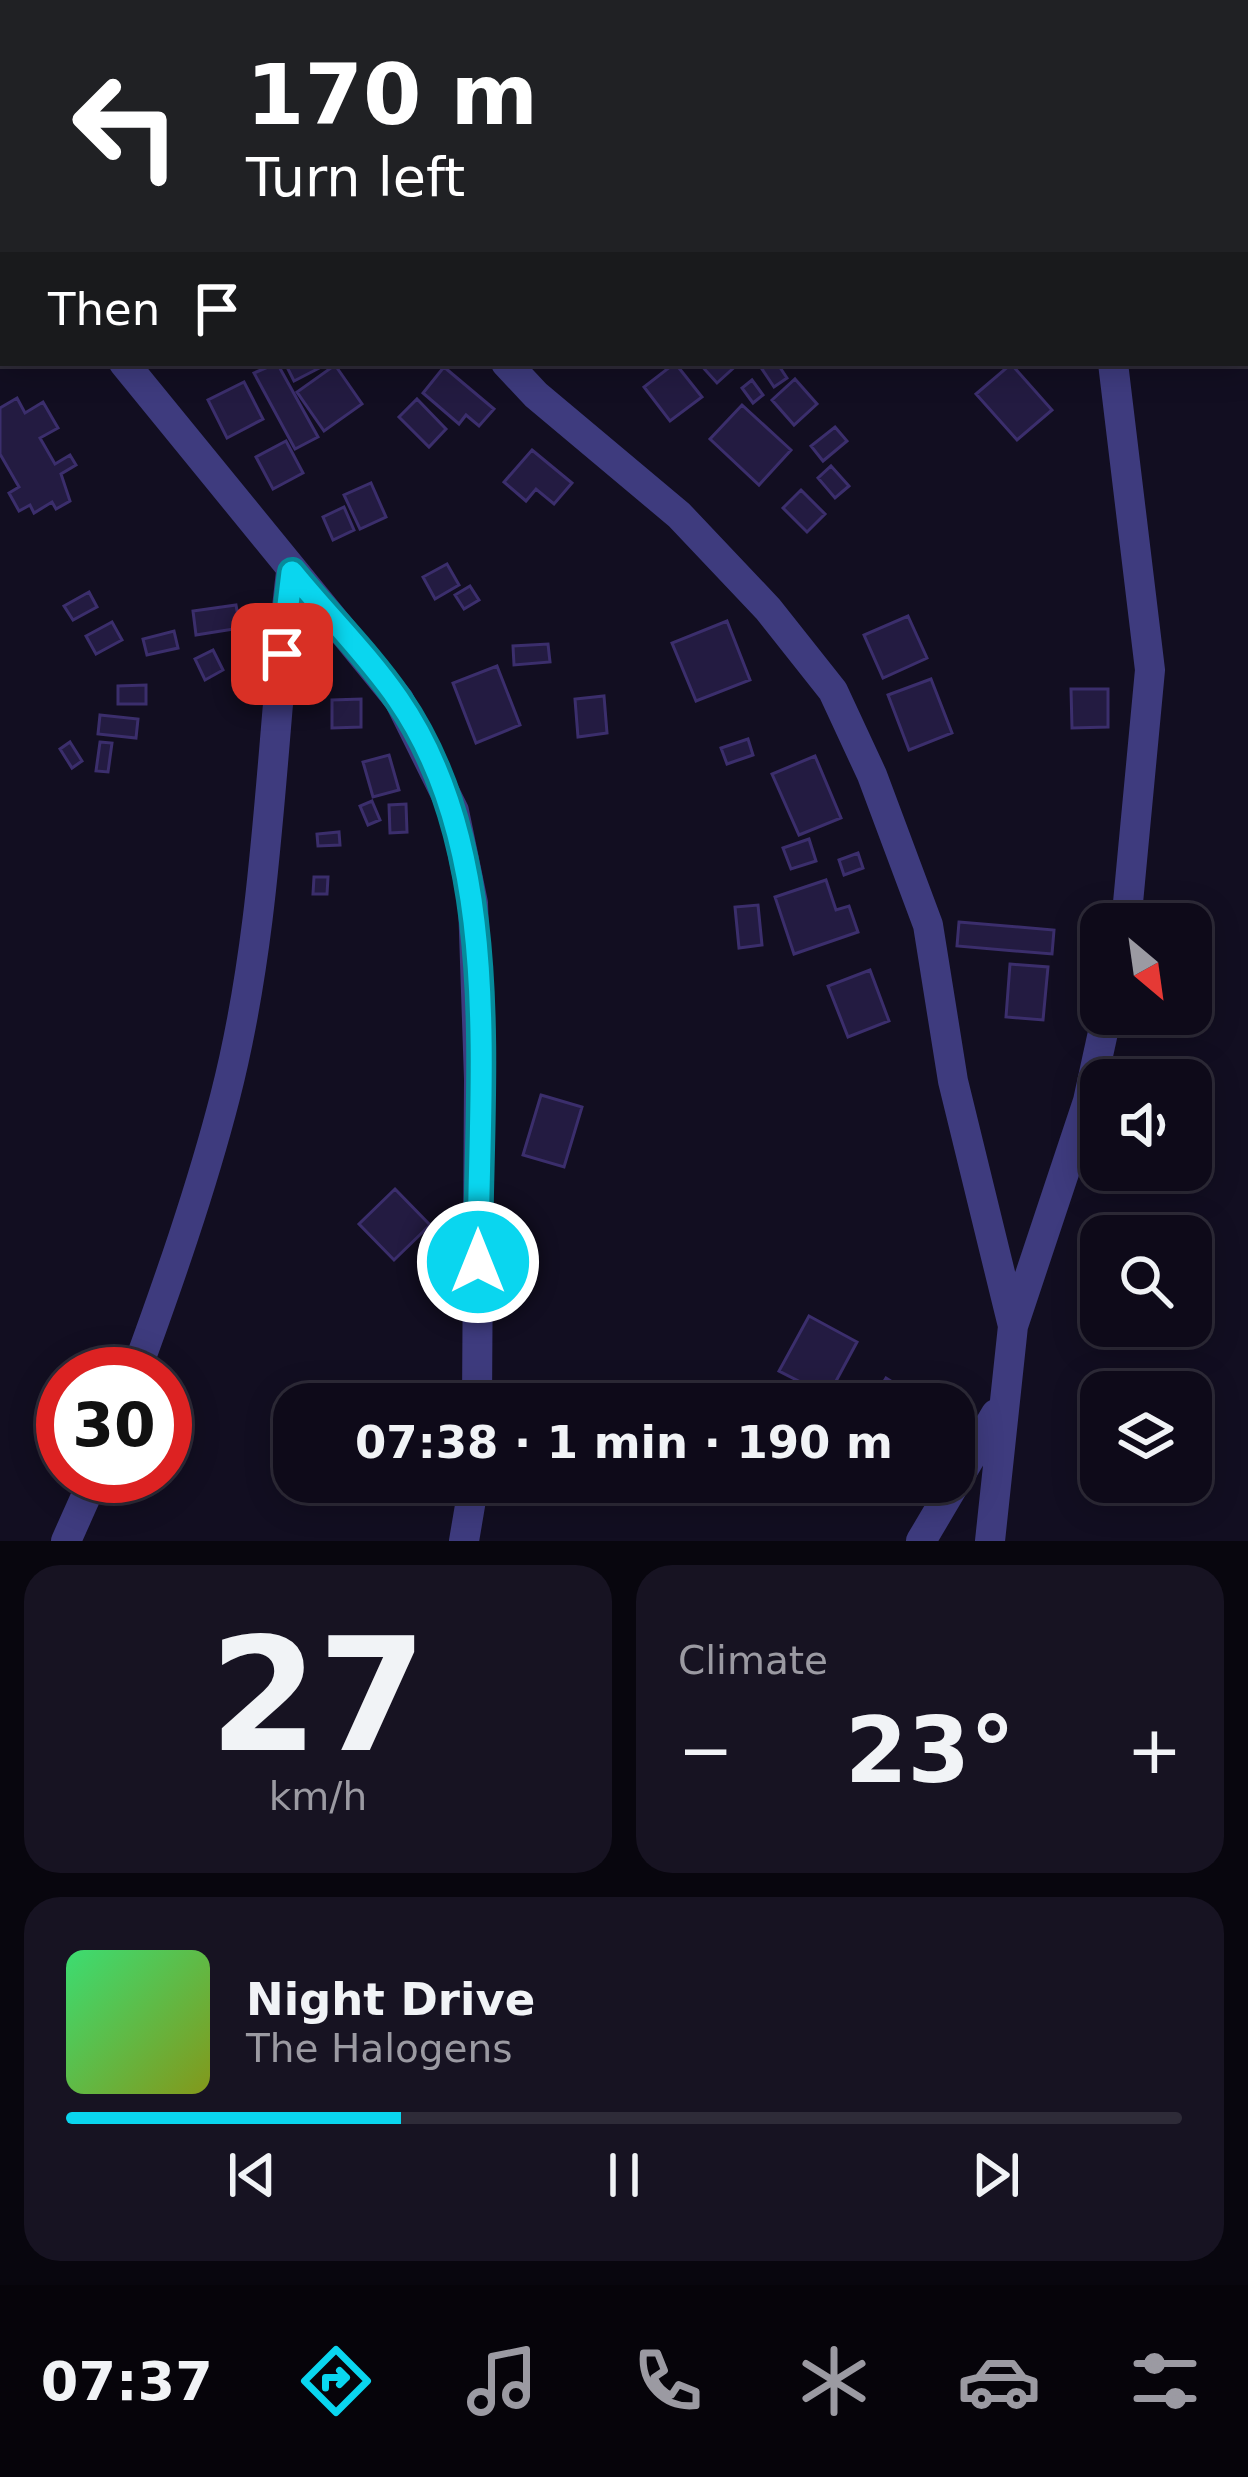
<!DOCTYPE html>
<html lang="en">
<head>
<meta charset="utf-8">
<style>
	:root { --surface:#0e0a19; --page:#171322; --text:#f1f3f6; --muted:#9b9aa2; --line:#2e2b38; --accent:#0ad6ef }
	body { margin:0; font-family:"DejaVu Sans",sans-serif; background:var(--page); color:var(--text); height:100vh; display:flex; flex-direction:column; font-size:45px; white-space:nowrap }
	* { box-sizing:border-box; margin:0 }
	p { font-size:39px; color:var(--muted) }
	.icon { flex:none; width:66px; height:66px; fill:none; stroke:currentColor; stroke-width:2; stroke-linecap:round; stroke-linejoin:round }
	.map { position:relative; height:1541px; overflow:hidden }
	.drawer { display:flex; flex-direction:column; gap:24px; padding:24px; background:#08060e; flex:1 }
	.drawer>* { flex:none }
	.hud { position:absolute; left:0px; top:0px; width:1248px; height:366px; box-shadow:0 6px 30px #0003,0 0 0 3px var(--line); background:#202124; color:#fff; overflow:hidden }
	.needle { width:78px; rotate:151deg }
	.controls { position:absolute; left:1080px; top:903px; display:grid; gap:24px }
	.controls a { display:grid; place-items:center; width:132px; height:132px; border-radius:24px; background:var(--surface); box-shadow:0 6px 30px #0003,0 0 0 3px var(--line); font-size:60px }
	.speed { position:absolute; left:36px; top:1347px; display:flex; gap:24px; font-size:60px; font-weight:700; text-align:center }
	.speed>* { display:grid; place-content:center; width:156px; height:156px; border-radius:50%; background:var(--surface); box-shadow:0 6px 30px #0003,0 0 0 3px var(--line); line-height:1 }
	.speed .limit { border:18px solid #d22; background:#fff; color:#111 }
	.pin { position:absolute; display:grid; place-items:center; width:102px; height:102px; color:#fff; margin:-51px; border-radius:24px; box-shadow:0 6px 18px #0006 }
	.me { position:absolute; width:132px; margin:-66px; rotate:0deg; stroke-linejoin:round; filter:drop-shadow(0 0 9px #0008) }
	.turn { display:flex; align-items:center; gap:42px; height:252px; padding:0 48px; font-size:54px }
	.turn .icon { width:156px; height:156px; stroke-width:2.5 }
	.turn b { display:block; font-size:84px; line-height:102px }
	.then { display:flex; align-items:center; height:114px; padding:0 48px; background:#0003; gap:24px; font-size:45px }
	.big { font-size:90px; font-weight:700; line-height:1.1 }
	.drawer .widget { flex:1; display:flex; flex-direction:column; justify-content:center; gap:18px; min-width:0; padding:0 42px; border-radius:36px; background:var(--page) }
	.drawer .dial { align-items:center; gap:0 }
	.dial b { font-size:156px; line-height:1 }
	.song { display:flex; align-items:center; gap:36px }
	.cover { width:144px; height:144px; border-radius:18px; background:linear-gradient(135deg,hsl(140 70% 55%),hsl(70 70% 35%)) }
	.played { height:12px; border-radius:6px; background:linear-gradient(90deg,var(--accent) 30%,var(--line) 30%) }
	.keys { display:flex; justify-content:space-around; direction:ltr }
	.heat { display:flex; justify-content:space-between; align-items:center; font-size:66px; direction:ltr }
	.drawer .tiles { flex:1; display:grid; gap:24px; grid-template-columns:1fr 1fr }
	.widget:last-child { grid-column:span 2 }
	.trip { position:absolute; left:273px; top:1383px; width:702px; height:120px; border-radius:36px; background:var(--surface); box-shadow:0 6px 30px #0003,0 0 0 3px var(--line); font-weight:700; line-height:120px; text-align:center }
	.tabs { display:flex; height:192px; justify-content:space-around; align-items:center; background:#06040a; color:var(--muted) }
	.tabs .icon { width:84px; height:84px }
	.tabs .selected { color:var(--accent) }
	.tabs b { font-size:54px; color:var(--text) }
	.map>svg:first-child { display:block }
	.building { fill:#231b41; stroke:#3b2e6c; stroke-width:3 }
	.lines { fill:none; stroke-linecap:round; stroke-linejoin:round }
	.minor { stroke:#3e3b7e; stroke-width:30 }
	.route-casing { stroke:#068b9b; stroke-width:30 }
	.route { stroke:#0ad6ef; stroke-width:21 }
</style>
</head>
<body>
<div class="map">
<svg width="1248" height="1541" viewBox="0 0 1248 1541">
	<rect width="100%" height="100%" fill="#120e21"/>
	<!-- building -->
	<path class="building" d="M277,363L318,437L295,449L254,373Z
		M285,363H329L294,381Z
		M675,363L702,397L670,421L644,387Z
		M699,363H739L717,383Z
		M770,363H777L787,378L774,387L762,369Z
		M1011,364L1052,410L1017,440L976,394Z
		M335,365L362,404L324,431L297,392Z
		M444,367L494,409L479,426L466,415L459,424L423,393Z
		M795,379L817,404L794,425L772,400Z
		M752,380L763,395L753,403L742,388Z
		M244,382L263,419L227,438L208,400Z
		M17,398L25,413L43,402L58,428L40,438L55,464L70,455L76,465L61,474L70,501L56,509L52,502L34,513L30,505L19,511L9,493L19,487L0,454V408Z
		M417,399L446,429L429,447L399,417Z
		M742,405L791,450L759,485L710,439Z
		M835,427L847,441L823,461L811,446Z
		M286,441L303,473L273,489L256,457Z
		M532,450L572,483L554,504L536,489L526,501L504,482Z
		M831,466L849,486L835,498L818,478Z
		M371,483L386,517L360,529L344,495Z
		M801,490L825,514L807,532L783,508Z
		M344,507L354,530L333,540L323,517Z
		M447,564L459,585L435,599L423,577Z
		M470,586L479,600L464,609L455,595Z
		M89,592L97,607L73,620L64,606Z
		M236,605L240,628L196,635L193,611Z
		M908,616L927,658L883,678L864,635Z
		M727,621L750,680L696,701L672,643Z
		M112,622L122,640L96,654L86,636Z
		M174,631L178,648L147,655L143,639Z
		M548,644L550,662L514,665L513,646Z
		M213,650L223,670L205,680L195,659Z
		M497,666L520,725L476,743L453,683Z
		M931,679L952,733L909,750L888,695Z
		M146,685V704H118V686Z
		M1071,689H1108V727L1072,728Z
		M604,696L607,733L578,737L575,699Z
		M361,699V727L332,728V700Z
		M100,715L138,719L136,738L98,734Z
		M748,739L753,755L727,764L721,748Z
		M70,742L82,761L72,768L60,749Z
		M100,742L112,743L108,772L96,771Z
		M389,755L399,790L373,797L363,762Z
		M815,756L841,818L799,835L772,774Z
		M372,801L380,820L368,825L360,806Z
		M406,804L407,832L390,833L389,805Z
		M339,832L340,845L318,846L317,834Z
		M809,839L816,861L791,869L783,848Z
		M858,853L863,868L844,875L839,860Z
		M314,877H328L327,894H313Z
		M826,880L836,910L849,906L858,932L794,954L775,897Z
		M758,905L762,945L739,948L735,907Z
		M959,922L1054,930L1052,954L957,946Z
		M1010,964L1048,967L1043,1020L1006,1017Z
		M870,970L889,1021L848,1037L828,986Z
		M541,1095L582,1107L564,1167L523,1155Z
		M395,1189L430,1225L394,1260L359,1224Z
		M809,1316L857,1342L828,1396L779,1371Z
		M886,1378L927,1404H870Z"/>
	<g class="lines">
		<!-- minor -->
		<path class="minor" d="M250,0L251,3
			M1027,3V0
			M0,189L3,194
			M124,363L399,700L454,811L473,903L479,1079L477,1404
			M506,363L536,395L679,515L768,609L833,691L872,775L928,925L953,1081L1013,1326
			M1113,363L1150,670L1126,924
			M135,1374C168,1284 201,1190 225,1097C269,926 270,746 291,572
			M66,1541L95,1476
			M464,1541L474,1482
			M921,1541L996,1414
			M990,1541L1013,1326L1088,1101L1107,1014"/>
	</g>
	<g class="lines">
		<defs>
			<path id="route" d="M282,654L292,572C326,614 367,654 398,699C506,855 478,1081 478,1262"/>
		</defs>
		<!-- route casing -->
		<use href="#route" class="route-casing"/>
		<!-- route -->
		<use href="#route" class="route"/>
	</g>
</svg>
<div class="controls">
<a><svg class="needle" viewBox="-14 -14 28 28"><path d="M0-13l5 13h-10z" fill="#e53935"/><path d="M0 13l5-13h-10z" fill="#9b9aa2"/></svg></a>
<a><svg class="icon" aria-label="sound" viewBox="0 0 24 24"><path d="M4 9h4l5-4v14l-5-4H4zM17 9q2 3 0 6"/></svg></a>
<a><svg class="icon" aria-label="search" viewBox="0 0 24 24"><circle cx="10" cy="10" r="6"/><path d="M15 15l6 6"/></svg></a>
<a><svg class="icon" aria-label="layers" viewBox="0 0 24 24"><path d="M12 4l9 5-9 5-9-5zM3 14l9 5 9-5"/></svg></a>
</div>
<div class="speed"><div class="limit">30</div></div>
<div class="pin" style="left:282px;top:654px;background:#d93025"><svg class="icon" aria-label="arrive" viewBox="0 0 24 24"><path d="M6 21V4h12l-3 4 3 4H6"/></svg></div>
<svg class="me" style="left:478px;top:1262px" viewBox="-20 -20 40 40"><circle r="17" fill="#0ad6ef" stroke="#fff" stroke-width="3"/><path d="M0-11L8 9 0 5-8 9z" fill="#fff"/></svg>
<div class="trip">07:38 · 1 min · 190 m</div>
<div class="hud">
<div class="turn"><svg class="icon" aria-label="left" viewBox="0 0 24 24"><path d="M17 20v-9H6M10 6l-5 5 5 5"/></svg><div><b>170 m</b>Turn left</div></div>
<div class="then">Then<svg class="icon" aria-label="arrive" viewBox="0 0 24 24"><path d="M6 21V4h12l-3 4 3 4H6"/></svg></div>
</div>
</div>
<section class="drawer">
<div class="tiles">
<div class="widget dial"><b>27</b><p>km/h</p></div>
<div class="widget"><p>Climate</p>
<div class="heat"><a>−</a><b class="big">23°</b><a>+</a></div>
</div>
<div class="widget">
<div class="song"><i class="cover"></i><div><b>Night Drive</b><p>The Halogens</p></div></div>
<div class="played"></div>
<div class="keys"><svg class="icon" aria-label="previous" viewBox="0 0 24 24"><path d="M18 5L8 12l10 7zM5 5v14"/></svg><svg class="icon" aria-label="pause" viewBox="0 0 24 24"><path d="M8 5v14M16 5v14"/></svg><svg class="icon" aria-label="next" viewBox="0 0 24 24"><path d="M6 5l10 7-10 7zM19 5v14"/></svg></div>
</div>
</div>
</section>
<nav class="tabs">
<b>07:37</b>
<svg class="icon selected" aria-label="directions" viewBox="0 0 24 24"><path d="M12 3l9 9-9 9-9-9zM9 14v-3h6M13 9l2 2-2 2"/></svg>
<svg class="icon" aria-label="music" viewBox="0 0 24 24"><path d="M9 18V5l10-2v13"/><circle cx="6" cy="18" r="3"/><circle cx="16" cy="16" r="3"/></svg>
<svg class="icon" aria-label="phone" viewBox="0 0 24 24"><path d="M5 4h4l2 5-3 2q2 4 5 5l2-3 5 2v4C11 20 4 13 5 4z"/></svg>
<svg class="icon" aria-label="climate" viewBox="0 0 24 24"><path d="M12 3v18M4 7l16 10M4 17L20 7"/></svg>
<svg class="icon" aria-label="car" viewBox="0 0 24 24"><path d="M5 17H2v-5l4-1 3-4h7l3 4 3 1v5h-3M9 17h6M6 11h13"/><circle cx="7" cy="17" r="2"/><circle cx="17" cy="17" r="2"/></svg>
<svg class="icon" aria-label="filters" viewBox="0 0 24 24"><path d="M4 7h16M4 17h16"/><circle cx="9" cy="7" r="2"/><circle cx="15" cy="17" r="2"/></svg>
</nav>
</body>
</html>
